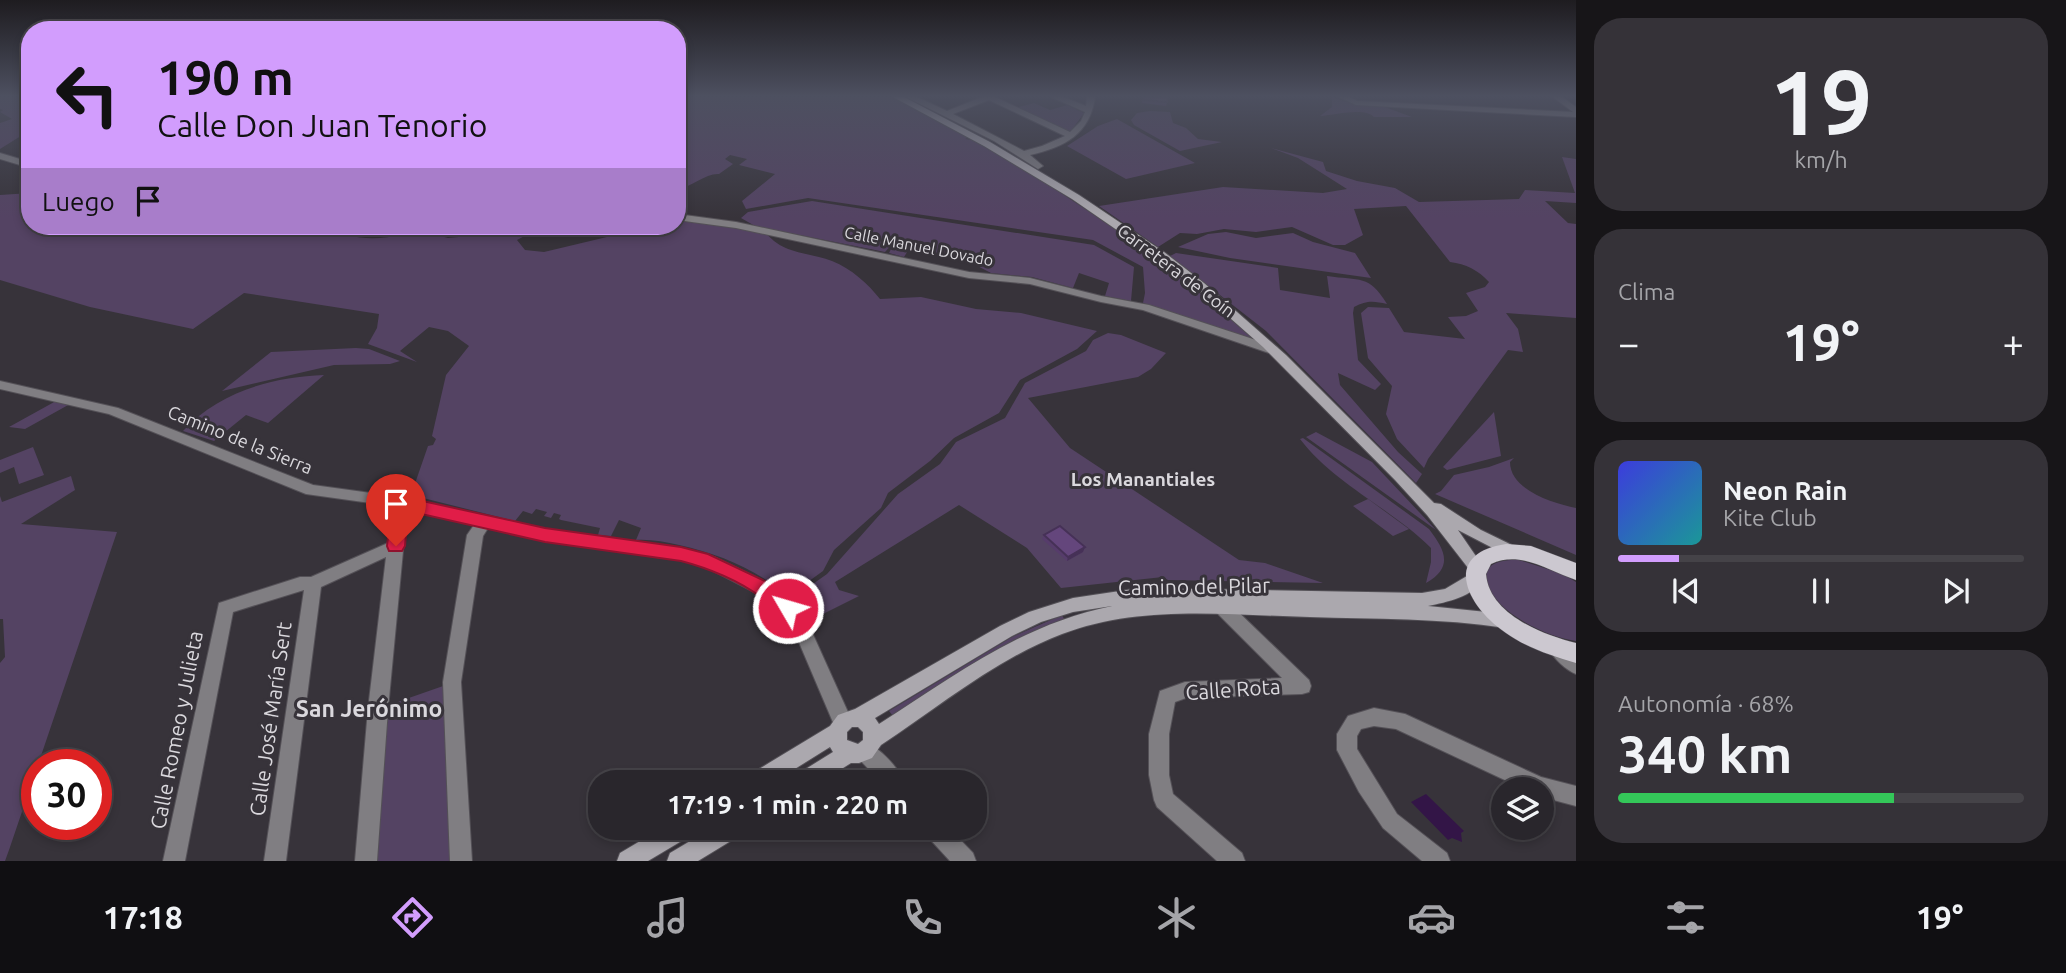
<!DOCTYPE html>
<html lang="es">
<head>
<meta charset="utf-8">
<style>
	:root { --surface:#29262c; --page:#353238; --text:#f1f3f6; --muted:#a5a5a9; --line:#454348; --accent:#d29dfd }
	body { margin:0; font-family:Ubuntu,sans-serif; background:var(--page); color:var(--text); height:100vh; display:flex; flex-direction:column; font-size:26px; white-space:nowrap }
	* { box-sizing:border-box; margin:0 }
	p { font-size:23px; color:var(--muted) }
	.icon { flex:none; width:38px; height:38px; fill:none; stroke:currentColor; stroke-width:2; stroke-linecap:round; stroke-linejoin:round }
	.map { position:relative; flex:1; overflow:hidden }
	.drawer { display:flex; flex-direction:column; gap:18px; padding:18px; background:#171518; width:490px }
	.drawer>* { flex:none }
	.hud { position:absolute; left:21px; top:21px; width:665px; height:214px; border-radius:28px; box-shadow:0 4px 10px #0003,0 0 0 2px var(--line); background:#d29dfd; color:#111; overflow:hidden }
	.tools { position:absolute; left:1491px; top:777px; display:grid; gap:14px }
	.tools a { display:grid; place-items:center; width:63px; height:63px; border-radius:50%; background:var(--surface); box-shadow:0 4px 10px #0003,0 0 0 2px var(--line); font-size:35px }
	.speed { position:absolute; left:21px; top:749px; display:flex; gap:14px; font-size:35px; font-weight:700; text-align:center }
	.speed>* { display:grid; place-content:center; width:91px; height:91px; border-radius:50%; background:var(--surface); box-shadow:0 4px 10px #0003,0 0 0 2px var(--line); line-height:1 }
	.speed .limit { border:10px solid #d22; background:#fff; color:#111 }
	.pin { position:absolute; display:grid; place-items:center; width:60px; height:60px; color:#fff; margin:-72px -30px; border-radius:50% 50% 50% 0; rotate:-45deg; box-shadow:0 0 7px #0007 }
	.pin .icon { rotate:45deg }
	.me { position:absolute; width:77px; margin:-38px; rotate:308deg; stroke-linejoin:round; filter:drop-shadow(0 0 5px #0008) }
	.turn { display:flex; align-items:center; gap:24px; height:147px; padding:0 21px; font-size:32px }
	.turn .icon { width:91px; height:91px; stroke-width:2.5 }
	.turn b { display:block; font-size:49px; line-height:60px }
	.then { display:flex; align-items:center; height:66px; padding:0 21px; background:#0003; gap:14px; font-size:26px }
	.big { font-size:52px; font-weight:600; line-height:1.1 }
	.drawer .widget { flex:1; display:flex; flex-direction:column; justify-content:center; gap:10px; min-width:0; padding:0 24px; border-radius:28px; background:var(--page) }
	.drawer .dial { align-items:center; gap:0 }
	.dial b { font-size:91px; line-height:1 }
	.song { display:flex; align-items:center; gap:21px }
	.cover { width:84px; height:84px; border-radius:10px; background:linear-gradient(135deg,hsl(240 70% 55%),hsl(180 70% 35%)) }
	.played { height:7px; border-radius:4px; background:linear-gradient(90deg,var(--accent) 15%,var(--line) 15%) }
	.keys { display:flex; justify-content:space-around; direction:ltr }
	.heat { display:flex; justify-content:space-between; align-items:center; font-size:38px; direction:ltr }
	.charge { height:10px; border-radius:5px; background:linear-gradient(90deg,#34c759 68%,var(--line) 0) }
	.trip { position:absolute; left:588px; top:770px; width:399px; height:70px; border-radius:28px; background:var(--surface); box-shadow:0 4px 10px #0003,0 0 0 2px var(--line); font-weight:600; line-height:70px; text-align:center }
	.tabs { display:flex; height:112px; justify-content:space-around; align-items:center; background:#100f12; color:var(--muted) }
	.tabs .icon { width:49px; height:49px }
	.tabs .current { color:var(--accent) }
	.tabs b { font-size:32px; color:var(--text) }
	main { display:flex; flex:1; min-height:0 }
	.map>svg:first-child { display:block }
	.green { fill:#544363 }
	.water { fill:#331547 }
	.lines { fill:none; stroke-linecap:round; stroke-linejoin:round }
	.street-casing { stroke:#545157; stroke-width:2 }
	.secondary-casing { stroke:#545157; stroke-width:2 }
	.primary-casing { stroke:#545157; stroke-width:1 }
	.street { fill:#807e82; fill-rule:evenodd }
	.secondary { fill:#aba8ae; fill-rule:evenodd }
	.primary { fill:#ccc8d0; fill-rule:evenodd }
	.wall { fill:#563c6b }
	.shaded-wall { fill:#463157 }
	.building { fill:#64467c; stroke:#463157; stroke-width:2 }
	.route { fill:#e11d48; stroke:#92132f; stroke-width:2 }
	.labels { text-anchor:middle; stroke-width:6; stroke-linejoin:round; paint-order:stroke }
	.far-street-label { font-size:16px; fill:#dad8dd; stroke:#37333a }
	.street-label { font-size:18px; fill:#dad8dd; stroke:#37333a }
	.neighbourhood-label { font-size:19px; font-weight:bold; fill:#dad8dd; stroke:#37333a }
	.near-street-label { font-size:21px; fill:#dad8dd; stroke:#37333a }
	.near-neighbourhood-label { font-size:23px; font-weight:bold; fill:#dad8dd; stroke:#37333a }
</style>
</head>
<body>
<main>
<div class="map">
<svg width="1576" height="861" viewBox="0 0 1576 861">
	<rect width="100%" height="100%" fill="#37333a"/>
	<!-- green -->
	<path class="green" d="M0,97H30V135L24,134L0,149V123L12,119L0,112L3,110L0,109Z
		M677,97H891L971,137L965,139L974,140C1073,197 1171,264 1255,341L1143,303L1145,293L1143,267L1093,240L808,198L746,209L742,201L775,174L739,165L747,159L730,155L725,159L733,164L719,174C706,173 692,187 677,189Z
		M1332,97L1356,105L1382,106L1412,117H1374C1364,107 1336,115 1320,116L1332,107Z
		M1034,103L1050,110L1067,105L1084,113L1071,131H1066L1015,108Z
		M1150,111L1170,112L1173,123L1186,128L1198,139L1222,142L1180,151L1134,125L1131,120L1137,113Z
		M1117,119L1195,163L1126,179L1067,146L1098,126Z
		M1271,148L1323,162L1326,171L1357,181L1395,188L1419,202L1519,199L1525,190L1575,193L1562,157L1576,159V203L1545,201L1568,223L1576,224V318L1506,313L1518,329L1523,352L1508,350L1428,459L1424,468L1397,439L1386,414L1392,386L1368,358L1361,313L1368,307L1389,308L1404,332L1465,339L1448,317L1466,316L1478,311L1466,293L1485,287L1489,282C1478,270 1466,264 1450,262L1406,206L1354,209L1363,235L1345,245H1333L1292,227L1256,232L1224,229L1197,234L1180,233L1158,247L1099,206L1223,187L1323,193L1347,189L1298,158Z
		M30,193V226H327C347,240 379,241 402,234L403,226L448,238L522,231L532,232L517,240L525,250L544,252L653,226H677V219L766,233C784,255 809,252 832,261C852,269 868,284 880,299L921,297L976,309L1021,313L1097,331L1077,349L1020,380L999,413L954,438L930,461L888,493L881,508L834,550L823,571L805,584L796,602C761,572 724,555 679,545C665,542 650,539 636,540L641,528L619,520L611,536L598,535L600,528L561,520L559,519L561,515L554,513L551,518L544,516L547,512L536,509L532,514L523,511L515,521L411,495L428,446L433,445L436,439L432,436L446,375L469,346L448,331L429,327L400,351L417,362L368,344L377,328L379,314L244,293L193,329L90,307L0,280V195Z
		M812,201L1094,245L1134,267L1131,301L1105,296L1109,283L1079,273L1073,288L1032,277L991,273L964,259L909,249L904,257L889,253L895,241L885,252L755,226L741,218L748,212Z
		M1226,232L1256,238L1293,233L1313,242L1355,253L1371,278L1230,258L1178,247L1208,234Z
		M1176,253L1278,268L1280,290L1330,298L1327,276C1360,281 1369,274 1387,304C1374,301 1367,300 1354,307L1353,313L1358,360L1381,384L1375,390L1338,373L1340,385L1398,452L1422,474L1416,483L1266,331L1170,256Z
		M1108,333L1121,335L1166,353L1151,369L1138,377L1028,398L1070,448L1239,560L1265,563L1323,583L1168,580L1163,577L1061,588L1027,548L959,505L835,582L839,590L859,596L811,620L801,605L810,586L827,574L898,494L940,464L956,442L1005,418L1025,383L1086,351L1093,340Z
		M356,348L369,349L400,361L390,364L334,365L222,391L271,352Z
		M324,375L268,423L246,415L214,441L183,431C219,392 272,377 324,375Z
		M56,401L70,404L25,429L9,427Z
		M1494,412L1501,456L1447,470L1443,467Z
		M1316,432L1372,462L1436,530L1306,437Z
		M1303,438L1429,529C1445,550 1454,567 1426,583L1431,562V548C1391,508 1334,484 1300,439Z
		M33,447L44,475L19,484L14,467L0,473V460Z
		M1514,458L1510,462C1510,490 1553,503 1576,508V555L1435,494L1441,491L1454,475L1489,467Z
		M71,476L75,490L21,524L117,532L9,850L5,861H0V663L5,657L3,619H0V496L2,502Z
		M1368,499L1409,529L1393,536L1353,506Z
		M1519,560L1563,574L1576,582V641C1555,638 1532,628 1515,616C1486,597 1466,558 1519,560Z
		M1062,615L1064,619L1014,640L893,716L889,711L1012,637Z
		M446,685L452,861H371L383,707Z"/>
	<!-- water -->
	<path class="water" d="M1426,794L1464,831L1461,833L1462,842L1452,838L1448,840L1411,802Z"/>
	<g class="lines">
		<defs>
			<path id="street" d="M906,97H917L947,111L982,97H995L1070,132L1081,121L1085,112L1051,97H1063L1086,106L1087,97H1095C1090,134 1065,147 1030,155L1043,166L1038,169L994,141ZM989,100L1065,136L1042,146L1024,151L953,114Z
				M1339,97H1350L1357,101L1573,112L1553,97H1562L1576,107V117L1356,105Z
				M0,153L30,162V168L0,159Z
				M677,214L736,222L969,272L1030,278L1101,296L1149,305L1277,347L1279,350L1273,354L1269,353L1143,310L1101,302L1030,284L969,278L736,228L677,220Z
				M0,381L118,408L313,485L400,497L545,529L681,548L714,557L772,585L794,603L811,630L852,721L849,727L842,730L835,727L795,633L782,613L760,595L704,566L681,560L545,541L488,528L483,536L461,682L472,861H450L443,682L467,535L474,525L407,509L388,709L377,861H355L368,709L386,557L321,587L286,861H264L304,590L233,612L185,861H163L219,603L300,577H311L388,543L392,506L306,494L109,414L0,389Z
				M1223,601L1229,603L1309,680L1311,686L1309,692L1302,694L1186,698L1175,702L1169,734V775L1173,794L1242,853L1245,861H1217L1157,807L1154,800L1149,775V734L1160,691L1185,682L1282,678L1217,613L1214,608L1217,603Z
				M1558,641L1564,644L1576,654V674C1566,670 1554,659 1549,649L1552,644Z
				M1374,708L1405,714L1541,777L1576,786V806L1542,797V789H1524L1396,729L1374,726L1361,729L1357,736V749L1397,814L1447,853L1450,861H1422L1383,828L1359,792L1337,750V734L1348,716Z
				M865,742C879,747 899,768 904,782H881L858,758L855,751L858,744Z
				M924,828H949L973,853L976,861H950L927,836Z"/>
			<path id="secondary" d="M893,97H904L990,142L1079,195L1164,252L1204,283L1286,355L1434,503L1441,504L1481,530L1518,548L1520,552L1518,556L1512,558L1458,530L1484,568L1479,574L1483,579C1473,597 1447,602 1428,606L1506,614L1512,616L1515,621L1512,626L1506,628C1441,618 1375,619 1310,617C1227,615 1140,604 1062,634C996,659 939,707 881,745L872,758L859,763H851L821,782H793L796,775L833,752L830,747L774,782H746L749,775L830,726L838,715L855,709L1000,626L1029,612L1073,598L1140,588L1422,593L1445,589L1472,573L1427,515L1395,480L1263,347L1196,288L1156,257L1072,199L984,146ZM1112,606C1020,625 956,675 879,724L875,718L1012,636L1041,622L1073,612ZM852,727H858L863,732V740L858,744L847,740V732Z
				M662,828H693L690,836L648,861H617L620,853Z
				M712,828H742L739,836L698,861H667L670,853Z"/>
			<path id="primary" d="M1506,544L1531,546L1576,563V580C1548,571 1521,550 1491,564L1486,574C1489,614 1543,635 1576,643V663C1552,656 1527,648 1506,633C1467,607 1440,554 1506,544Z"/>
		</defs>
		<!-- street casing -->
		<use href="#street" class="street-casing"/>
		<!-- secondary casing -->
		<use href="#secondary" class="secondary-casing"/>
		<!-- primary casing -->
		<use href="#primary" class="primary-casing"/>
		<!-- street -->
		<use href="#street" class="street"/>
		<!-- secondary -->
		<use href="#secondary" class="secondary"/>
		<!-- primary -->
		<use href="#primary" class="primary"/>
	</g>
	<!-- wall -->
	<path class="wall" d="M1143,97L1167,102L1166,106L1142,103Z
		M1044,535L1085,547L1083,552L1067,561L1042,539Z"/>
	<!-- shaded-wall -->
	<path class="shaded-wall" d="M1085,547L1083,552L1067,561L1068,557Z"/>
	<!-- building -->
	<path class="building" d="M1144,97H1168L1167,102L1143,100Z
		M1060,526L1085,547L1068,557L1044,535Z"/>
	<!-- sky -->
	<linearGradient id="sky" x2="0" y2="1"><stop stop-color="#1e1c20"/><stop offset="0.44" stop-color="#4d5060"/><stop offset="1" stop-color="#4d5060" stop-opacity="0"/></linearGradient>
	<rect width="1576" height="218" fill="url(#sky)"/>
	<!-- route -->
	<path class="route" d="M400,496L545,528L681,547L708,554L773,585L798,608L795,614C780,619 773,606 762,598C740,581 708,568 681,561L545,542L408,511L405,546L402,551H389L387,546L392,502L394,498Z"/>
	<g class="labels">
		<!-- far-street labels -->
		<g class="far-street-label">
			<text transform="translate(919 246) rotate(11)" y="6">Calle Manuel Dovado</text>
		</g>
		<!-- street labels -->
		<g class="street-label">
			<text transform="translate(1176 271) rotate(37)" y="6">Carretera de Coín</text>
			<text transform="translate(240 440) rotate(22)" y="6">Camino de la Sierra</text>
		</g>
		<!-- neighbourhood labels -->
		<g class="neighbourhood-label">
			<text x="1143" y="486">Los Manantiales</text>
		</g>
		<!-- near-street labels -->
		<g class="near-street-label">
			<text transform="translate(1194 587) rotate(-1)" y="7">Camino del Pilar</text>
			<text transform="translate(1233 690) rotate(-4)" y="7">Calle Rota</text>
			<text transform="translate(271 719) rotate(-82)" y="7">Calle José María Sert</text>
			<text transform="translate(177 730) rotate(-79)" y="7">Calle Romeo y Julieta</text>
		</g>
		<!-- near-neighbourhood labels -->
		<g class="near-neighbourhood-label">
			<text x="369" y="717">San Jerónimo</text>
		</g>
	</g>
</svg>
<div class="tools">
<a><svg class="icon" aria-label="layers" viewBox="0 0 24 24"><path d="M12 4l9 5-9 5-9-5zM3 14l9 5 9-5"/></svg></a>
</div>
<div class="speed"><div class="limit">30</div></div>
<div class="pin" style="left:396px;top:546px;background:#d93025"><svg class="icon" aria-label="arrive" viewBox="0 0 24 24"><path d="M6 21V4h12l-3 4 3 4H6"/></svg></div>
<svg class="me" style="left:788px;top:608px" viewBox="-20 -20 40 40"><circle r="17" fill="#e11d48" stroke="#fff" stroke-width="3"/><path d="M0-11L8 9 0 5-8 9z" fill="#fff"/></svg>
<div class="trip">17:19 · 1 min · 220 m</div>
<div class="hud">
<div class="turn"><svg class="icon" aria-label="left" viewBox="0 0 24 24"><path d="M17 20v-9H6M10 6l-5 5 5 5"/></svg><div><b>190 m</b>Calle Don Juan Tenorio</div></div>
<div class="then">Luego<svg class="icon" aria-label="arrive" viewBox="0 0 24 24"><path d="M6 21V4h12l-3 4 3 4H6"/></svg></div>
</div>
</div>
<section class="drawer">
<div class="widget dial"><b>19</b><p>km/h</p></div>
<div class="widget"><p>Clima</p>
<div class="heat"><a>−</a><b class="big">19°</b><a>+</a></div>
</div>
<div class="widget">
<div class="song"><i class="cover"></i><div><b>Neon Rain</b><p>Kite Club</p></div></div>
<div class="played"></div>
<div class="keys"><svg class="icon" aria-label="previous" viewBox="0 0 24 24"><path d="M18 5L8 12l10 7zM5 5v14"/></svg><svg class="icon" aria-label="pause" viewBox="0 0 24 24"><path d="M8 5v14M16 5v14"/></svg><svg class="icon" aria-label="next" viewBox="0 0 24 24"><path d="M6 5l10 7-10 7zM19 5v14"/></svg></div>
</div>
<div class="widget"><p>Autonomía · 68%</p><b class="big">340 km</b><div class="charge"></div></div>
</section>
</main>
<nav class="tabs">
<b>17:18</b>
<svg class="icon current" aria-label="directions" viewBox="0 0 24 24"><path d="M12 3l9 9-9 9-9-9zM9 14v-3h6M13 9l2 2-2 2"/></svg>
<svg class="icon" aria-label="music" viewBox="0 0 24 24"><path d="M9 18V5l10-2v13"/><circle cx="6" cy="18" r="3"/><circle cx="16" cy="16" r="3"/></svg>
<svg class="icon" aria-label="phone" viewBox="0 0 24 24"><path d="M5 4h4l2 5-3 2q2 4 5 5l2-3 5 2v4C11 20 4 13 5 4z"/></svg>
<svg class="icon" aria-label="climate" viewBox="0 0 24 24"><path d="M12 3v18M4 7l16 10M4 17L20 7"/></svg>
<svg class="icon" aria-label="car" viewBox="0 0 24 24"><path d="M5 17H2v-5l4-1 3-4h7l3 4 3 1v5h-3M9 17h6M6 11h13"/><circle cx="7" cy="17" r="2"/><circle cx="17" cy="17" r="2"/></svg>
<svg class="icon" aria-label="filters" viewBox="0 0 24 24"><path d="M4 7h16M4 17h16"/><circle cx="9" cy="7" r="2"/><circle cx="15" cy="17" r="2"/></svg>
<b>19°</b>
</nav>
</body>
</html>
